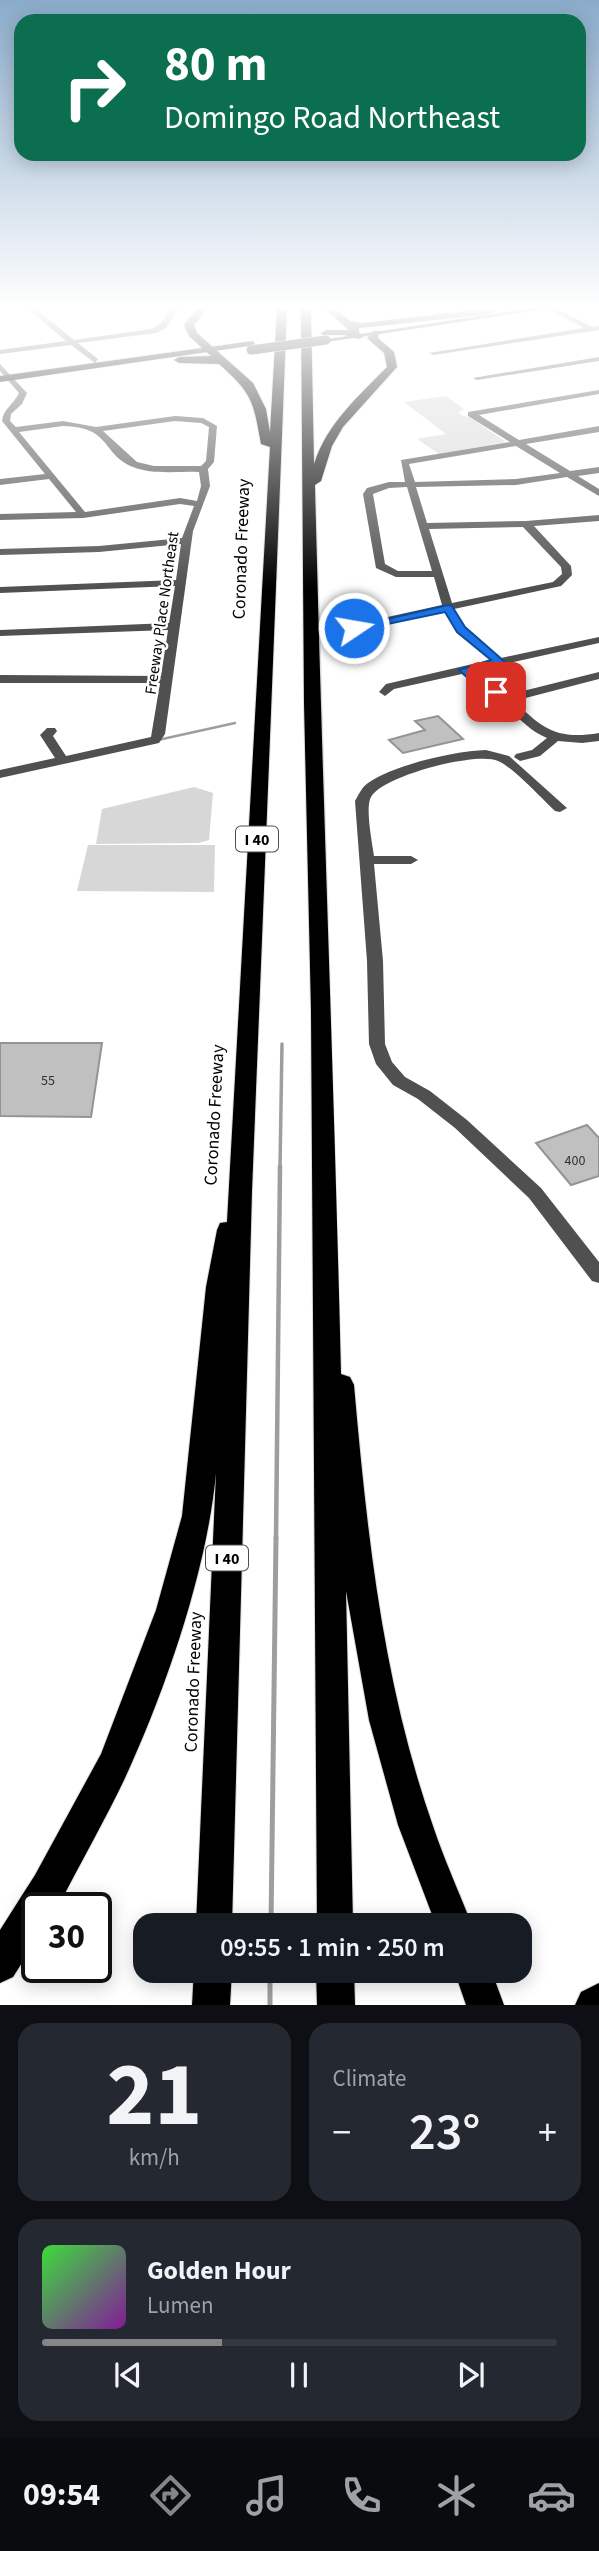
<!DOCTYPE html>
<html lang="en">
<head>
<meta charset="utf-8">
<style>
	:root { --surface:#171b24; --page:#242831; --text:#f1f3f6; --muted:#9ea1a6; --line:#363941; --accent:#858687 }
	body { margin:0; font-family:"Source Sans 3",sans-serif; background:var(--page); color:var(--text); height:100vh; display:flex; flex-direction:column; font-size:26px; white-space:nowrap }
	* { box-sizing:border-box; margin:0 }
	p { font-size:23px; color:var(--muted) }
	.icon { flex:none; width:38px; height:38px; fill:none; stroke:currentColor; stroke-width:2; stroke-linecap:round; stroke-linejoin:round }
	.map { position:relative; height:2005px; overflow:hidden }
	.side { display:flex; flex-direction:column; gap:18px; padding:18px; background:#0d0f14; flex:1 }
	.side>* { flex:none }
	.guide { position:absolute; left:14px; top:14px; width:572px; height:147px; border-radius:21px; box-shadow:0 4px 18px #0003; background:#0b6e4f; color:#fff; overflow:hidden }
	.speed { position:absolute; left:21px; top:1892px; display:flex; gap:14px; font-size:35px; font-weight:700; text-align:center }
	.speed>* { display:grid; place-content:center; width:91px; height:91px; border-radius:50%; background:var(--surface); box-shadow:0 4px 18px #0003; line-height:1 }
	.speed .limit { border:4px solid #111; border-radius:10px; background:#fff; color:#111 }
	.pin { position:absolute; display:grid; place-items:center; width:60px; height:60px; color:#fff; margin:-30px; border-radius:14px; box-shadow:0 4px 10px #0006 }
	.me { position:absolute; width:77px; margin:-38px; rotate:78deg; stroke-linejoin:round; filter:drop-shadow(0 0 5px #0008) }
	.turn { display:flex; align-items:center; gap:24px; height:147px; padding:0 35px; font-size:32px }
	.turn .icon { width:91px; height:91px; stroke-width:2.5 }
	.turn b { display:block; font-size:49px; line-height:60px }
	.big { font-size:52px; font-weight:600; line-height:1.1 }
	.side .card { flex:1; display:flex; flex-direction:column; justify-content:center; gap:10px; min-width:0; padding:0 24px; border-radius:21px; background:var(--page) }
	.side .dial { align-items:center; gap:0 }
	.dial b { font-size:91px; line-height:1 }
	.song { display:flex; align-items:center; gap:21px }
	.cover { width:84px; height:84px; border-radius:10px; background:linear-gradient(135deg,hsl(120 70% 55%),hsl(290 70% 35%)) }
	.played { height:7px; border-radius:4px; background:linear-gradient(90deg,var(--accent) 35%,var(--line) 35%) }
	.keys { display:flex; justify-content:space-around; direction:ltr }
	.heat { display:flex; justify-content:space-between; align-items:center; font-size:38px; direction:ltr }
	.side .tiles { flex:1; display:grid; gap:18px; grid-template-columns:1fr 1fr }
	.card:last-child { grid-column:span 2 }
	.trip { position:absolute; left:133px; top:1913px; width:399px; height:70px; border-radius:21px; background:var(--surface); box-shadow:0 4px 18px #0003; font-weight:600; line-height:70px; text-align:center }
	.tab-bar { display:flex; height:112px; justify-content:space-around; align-items:center; background:#090b0e; color:var(--muted) }
	.tab-bar .icon { width:49px; height:49px }
	.tab-bar .on { color:var(--accent) }
	.tab-bar b { font-size:32px; color:var(--text) }
	.map>svg:first-child { display:block }
	.green { fill:#d7d7d7 }
	.lines { fill:none; stroke-linecap:round; stroke-linejoin:round }
	.stream-far3 { stroke:#9e9e9e; stroke-width:2.5 }
	.stream-far2 { stroke:#9e9e9e; stroke-width:3.5 }
	.stream-far1 { stroke:#9e9e9e; stroke-width:4.5 }
	.stream { stroke:#9e9e9e; stroke-width:5 }
	.building { fill:#c0c0c0; stroke:#949494; stroke-width:2 }
	.major-casing { stroke:#dbdbdb; stroke-width:1 }
	.highway-casing { stroke:#dbdbdb; stroke-width:2 }
	.minor { fill:#505050; fill-rule:evenodd }
	.major { fill:#000; fill-rule:evenodd }
	.highway { fill:#000; fill-rule:evenodd }
	.major-bridge-casing { stroke:#dbdbdb; stroke-width:10; stroke-linecap:butt }
	.major-bridge { stroke:#000; stroke-width:9 }
	.route { fill:#1a73e8; stroke:#114b97; stroke-width:2 }
	.labels { text-anchor:middle; stroke-width:5; stroke-linejoin:round; paint-order:stroke }
	.number-label { font-size:14px; fill:#303030 }
	.far-street-label { font-size:16px; fill:#000; stroke:#fff }
	.shield { fill:#fff; stroke:#4c4c4c; stroke-width:2 }
	.shield-label { font-size:16px; font-weight:bold; fill:#000 }
	.street-label { font-size:18px; fill:#000; stroke:#fff }
</style>
</head>
<body>
<div class="map">
<svg width="599" height="2005" viewBox="0 0 599 2005">
	<rect width="100%" height="100%" fill="#fff"/>
	<!-- green -->
	<path class="green" d="M446,396L464,409L459,412L461,415L471,418L506,442L439,454L417,439L446,434L404,402Z
		M194,787L213,793L209,840L199,843L96,844L102,809Z
		M88,845H215L214,892L77,891Z"/>
	<g class="lines">
		<!-- stream-far3 -->
		<path class="stream-far3" d="M158,740L235,723"/>
		<!-- stream-far2 -->
		<path class="stream-far2" d="M280,1168L282,1044"/>
		<!-- stream-far1 -->
		<path class="stream-far1" d="M276,1539L280,1166"/>
		<!-- stream -->
		<path class="stream" d="M271,1925L276,1537
			M270,1970V2005"/>
	</g>
	<!-- building -->
	<path class="building" d="M438,716L463,739L403,753L389,740L425,730L415,721Z
		M0,1043H102L91,1117L0,1116Z
		M587,1125L599,1138V1176L571,1185L536,1143Z"/>
	<g class="lines">
		<defs>
			<path id="major" d="M526,309H545L326,342L322,340Z
				M253,341L256,345L0,382V376Z"/>
			<path id="highway" d="M197,309H207L194,325L197,333L253,383L266,409L270,432L277,309H287L252,1191L232,1925H196L216,1473C207,1570 166,1689 125,1778C105,1820 82,1860 61,1901L56,1908H37V1939L13,1977L0,1983V1930L35,1875L101,1754L156,1610L182,1516L206,1287L217,1230L220,1223L227,1222L270,447L261,444C253,401 253,394 219,364L179,363L174,360L179,357L211,356L189,336L184,325Z
				M301,309H311L314,464C327,423 358,397 387,367L384,353L367,338L373,331H379L378,338L394,352L397,367L343,427L332,446L321,481L315,485C322,781 334,1077 341,1374L350,1377L354,1385C367,1534 383,1684 433,1826C444,1859 459,1892 472,1925H436L398,1825L369,1720L346,1591L353,1925H317L311,1011L304,703Z
				M325,309H335L350,321L363,323L485,309L495,311L490,314L359,328V333L364,336L359,339L344,335H323L321,333L326,330H349Z
				M194,1970H232L230,2005H192Z
				M316,1970H354L355,2005H317Z
				M454,1970H491L504,2005H466Z
				M599,1983V2005H575L581,1992Z"/>
		</defs>
		<!-- major casing -->
		<use href="#major" class="major-casing"/>
		<!-- highway casing -->
		<use href="#highway" class="highway-casing"/>
		<!-- minor -->
		<path class="minor" d="M28,309H36L74,340L151,329L160,324L172,309H179L166,328L156,333L78,343L98,359L95,363L71,345L0,354V350L66,341Z
			M548,309H556L593,327L599,326V330L433,355L429,353L584,328Z
			M599,357V361L477,380L473,378Z
			M0,364L27,393L22,404L11,414L10,421L16,427L63,421L96,427L175,416L203,418L217,426L214,462L208,469L210,486L193,531L165,734L159,743L0,778V770L55,758L40,735L47,728H55L57,731L53,736L66,756L151,737L160,683H0V675L161,676L168,630L0,636V630L169,623L175,586L0,593V587L176,580L181,544L99,552L0,555V549L99,546L182,538L194,506L180,504L83,518L0,520V514L76,512L49,479L0,485V479L45,474L2,421C3,409 14,404 19,393L0,371ZM175,421L201,423L209,427L206,461L201,466H154L137,462L103,431ZM63,426C112,427 101,454 133,467C153,475 177,471 199,472L201,486L197,501L180,498L85,512L19,432Z
			M599,390V394L479,415L519,440L599,426V432L526,444L570,471L599,467V473L578,476L599,489V496L567,477L516,485L416,487L427,523L526,521L599,515V521L534,526L571,566L572,575L561,586L454,609L465,627L501,658L599,637V643L473,671L507,695L599,672V679L514,701C543,729 557,740 599,733V741L582,743L558,741L540,756L520,761L514,757L516,754L532,750L547,738C525,729 512,709 494,696C483,688 473,683 462,674L394,689L385,696L379,692L386,684L490,660L457,631L444,611L352,631L350,636L346,637L340,634L342,627L442,605L434,577H396L376,568L363,494L367,488L389,482H405L401,460L510,442L468,416V412ZM516,446L560,473L516,479L415,482L409,464ZM407,487L432,571H398L385,564L373,494L389,488ZM523,527L561,567L562,574L553,582L452,603L429,529Z
			M486,750L509,756L567,808L560,812L555,811C541,798 514,768 498,761C477,751 382,776 371,797C365,807 372,842 374,856H411L418,860L411,864H374L383,961L385,1044L392,1062L405,1077L430,1091L467,1120L541,1188L599,1262V1283L592,1281L529,1198L455,1128L418,1099L393,1085L376,1064L369,1044L367,961L355,801C359,794 362,787 368,783C394,765 454,751 486,750Z"/>
		<!-- major -->
		<use href="#major" class="major"/>
		<!-- highway -->
		<use href="#highway" class="highway"/>
		<defs>
			<path id="major-bridge" d="M251,350L326,340"/>
		</defs>
		<!-- major-bridge casing -->
		<use href="#major-bridge" class="major-bridge-casing"/>
		<!-- major-bridge -->
		<use href="#major-bridge" class="major-bridge"/>
	</g>
	<!-- sky -->
	<linearGradient id="sky" x2="0" y2="1"><stop stop-color="#8aabca"/><stop offset="0.52" stop-color="#fff"/><stop offset="1" stop-color="#fff" stop-opacity="0"/></linearGradient>
	<rect width="599" height="589" fill="url(#sky)"/>
	<!-- route -->
	<path class="route" d="M448,605L452,606L465,627L505,662L474,671L490,686L500,689V694L482,691L459,670L491,660L457,632L445,612L354,631L348,628Z"/>
	<g class="labels">
		<!-- number labels -->
		<g class="number-label">
			<text x="48" y="1085">55</text>
			<text x="575" y="1165">400</text>
		</g>
		<!-- far-street labels -->
		<g class="far-street-label">
			<text transform="translate(161 613) rotate(-82)" y="6">Freeway Place Northeast</text>
		</g>
		<!-- shield labels -->
		<g class="shield">
			<rect x="236" y="826.5" width="42" height="25" rx="5"/>
			<rect x="206" y="1545.5" width="42" height="25" rx="5"/>
		</g>
		<g class="shield-label">
			<text x="257" y="845">I 40</text>
			<text x="227" y="1564">I 40</text>
		</g>
		<!-- street labels -->
		<g class="street-label">
			<text transform="translate(241 549) rotate(-88)" y="6">Coronado Freeway</text>
			<text transform="translate(214 1115) rotate(-87)" y="6">Coronado Freeway</text>
			<text transform="translate(193 1682) rotate(-88)" y="6">Coronado Freeway</text>
		</g>
	</g>
</svg>
<div class="speed"><div class="limit">30</div></div>
<div class="pin" style="left:496px;top:692px;background:#d93025"><svg class="icon" aria-label="arrive" viewBox="0 0 24 24"><path d="M6 21V4h12l-3 4 3 4H6"/></svg></div>
<svg class="me" style="left:354px;top:628px" viewBox="-20 -20 40 40"><circle r="17" fill="#1a73e8" stroke="#fff" stroke-width="3"/><path d="M0-11L8 9 0 5-8 9z" fill="#fff"/></svg>
<div class="trip">09:55 · 1 min · 250 m</div>
<div class="guide">
<div class="turn"><svg class="icon" aria-label="right" viewBox="0 0 24 24"><path d="M7 20v-9h11M14 6l5 5-5 5"/></svg><div><b>80 m</b>Domingo Road Northeast</div></div>
</div>
</div>
<section class="side">
<div class="tiles">
<div class="card dial"><b>21</b><p>km/h</p></div>
<div class="card"><p>Climate</p>
<div class="heat"><a>−</a><b class="big">23°</b><a>+</a></div>
</div>
<div class="card">
<div class="song"><i class="cover"></i><div><b>Golden Hour</b><p>Lumen</p></div></div>
<div class="played"></div>
<div class="keys"><svg class="icon" aria-label="previous" viewBox="0 0 24 24"><path d="M18 5L8 12l10 7zM5 5v14"/></svg><svg class="icon" aria-label="pause" viewBox="0 0 24 24"><path d="M8 5v14M16 5v14"/></svg><svg class="icon" aria-label="next" viewBox="0 0 24 24"><path d="M6 5l10 7-10 7zM19 5v14"/></svg></div>
</div>
</div>
</section>
<nav class="tab-bar">
<b>09:54</b>
<svg class="icon on" aria-label="directions" viewBox="0 0 24 24"><path d="M12 3l9 9-9 9-9-9zM9 14v-3h6M13 9l2 2-2 2"/></svg>
<svg class="icon" aria-label="music" viewBox="0 0 24 24"><path d="M9 18V5l10-2v13"/><circle cx="6" cy="18" r="3"/><circle cx="16" cy="16" r="3"/></svg>
<svg class="icon" aria-label="phone" viewBox="0 0 24 24"><path d="M5 4h4l2 5-3 2q2 4 5 5l2-3 5 2v4C11 20 4 13 5 4z"/></svg>
<svg class="icon" aria-label="climate" viewBox="0 0 24 24"><path d="M12 3v18M4 7l16 10M4 17L20 7"/></svg>
<svg class="icon" aria-label="car" viewBox="0 0 24 24"><path d="M5 17H2v-5l4-1 3-4h7l3 4 3 1v5h-3M9 17h6M6 11h13"/><circle cx="7" cy="17" r="2"/><circle cx="17" cy="17" r="2"/></svg>
</nav>
</body>
</html>
